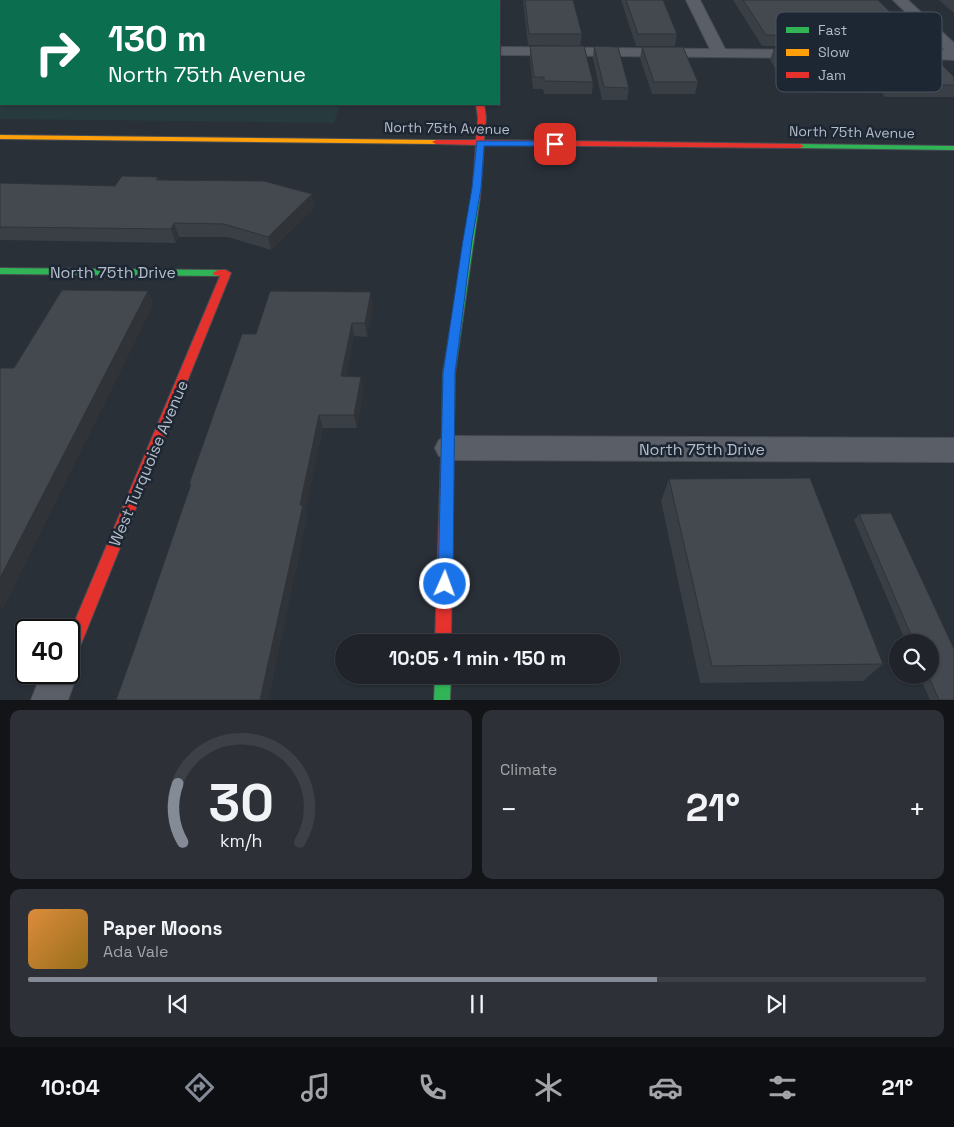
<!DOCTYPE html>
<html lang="en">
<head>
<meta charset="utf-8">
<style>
	:root { --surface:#20242a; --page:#2d3036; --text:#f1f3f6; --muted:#a2a4a8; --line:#3d4147; --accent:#848b96 }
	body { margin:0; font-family:"Space Grotesk",sans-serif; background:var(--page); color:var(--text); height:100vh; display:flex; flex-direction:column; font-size:19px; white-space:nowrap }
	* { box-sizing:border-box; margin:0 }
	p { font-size:16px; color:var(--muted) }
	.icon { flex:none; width:28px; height:28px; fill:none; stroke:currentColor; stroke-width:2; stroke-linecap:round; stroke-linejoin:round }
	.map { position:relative; height:700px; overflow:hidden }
	.side { display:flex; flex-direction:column; gap:10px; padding:10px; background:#121417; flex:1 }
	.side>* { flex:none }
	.hud { position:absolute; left:0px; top:0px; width:500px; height:105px; box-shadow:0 1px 4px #0004,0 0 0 1px var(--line); background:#0b6e4f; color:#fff; overflow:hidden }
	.controls { position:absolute; left:889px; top:634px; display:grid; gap:10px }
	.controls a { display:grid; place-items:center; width:50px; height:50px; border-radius:50%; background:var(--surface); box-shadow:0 1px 4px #0004,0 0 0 1px var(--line); font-size:25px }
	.speed { position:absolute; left:15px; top:619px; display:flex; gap:10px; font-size:25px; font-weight:700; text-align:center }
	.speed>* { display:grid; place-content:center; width:65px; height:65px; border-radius:50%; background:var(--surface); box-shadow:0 1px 4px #0004,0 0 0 1px var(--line); line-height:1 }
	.speed .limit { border:2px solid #111; border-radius:8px; background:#fff; color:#111 }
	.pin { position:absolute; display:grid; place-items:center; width:42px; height:42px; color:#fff; margin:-21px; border-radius:10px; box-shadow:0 2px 8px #0006 }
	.me { position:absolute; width:55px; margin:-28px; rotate:2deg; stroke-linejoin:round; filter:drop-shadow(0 0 4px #0008) }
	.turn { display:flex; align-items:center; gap:18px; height:105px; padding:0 25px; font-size:22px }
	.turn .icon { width:65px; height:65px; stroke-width:2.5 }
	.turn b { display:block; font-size:35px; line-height:42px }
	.big { font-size:38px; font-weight:700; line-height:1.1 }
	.side .card { flex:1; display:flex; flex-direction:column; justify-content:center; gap:8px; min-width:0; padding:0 18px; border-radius:10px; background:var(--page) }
	.side .dial { align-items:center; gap:0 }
	.dial svg { height:130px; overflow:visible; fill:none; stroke:var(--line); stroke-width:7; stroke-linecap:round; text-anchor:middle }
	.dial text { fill:var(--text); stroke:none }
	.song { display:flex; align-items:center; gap:15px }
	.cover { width:60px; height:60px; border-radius:8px; background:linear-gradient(135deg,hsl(30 70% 55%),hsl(40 70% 35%)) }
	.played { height:5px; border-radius:2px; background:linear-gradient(90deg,var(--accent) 70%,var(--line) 70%) }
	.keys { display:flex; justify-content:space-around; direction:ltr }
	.heat { display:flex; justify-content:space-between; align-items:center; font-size:28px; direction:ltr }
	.side .tiles { flex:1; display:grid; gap:10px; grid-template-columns:1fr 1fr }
	.card:last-child { grid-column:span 2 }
	.trip { position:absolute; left:335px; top:634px; width:285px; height:50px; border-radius:25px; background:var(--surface); box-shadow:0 1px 4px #0004,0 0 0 1px var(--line); font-weight:700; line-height:50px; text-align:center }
	.menu { display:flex; height:80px; justify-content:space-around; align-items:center; background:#0d0e11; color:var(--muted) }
	.menu .icon { width:35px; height:35px }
	.menu .on { color:var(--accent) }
	.menu b { font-size:22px; color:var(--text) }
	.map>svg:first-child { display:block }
	.green { fill:#273a3e }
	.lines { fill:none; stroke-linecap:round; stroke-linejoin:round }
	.street-casing { stroke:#484c53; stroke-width:2 }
	.fast-casing { stroke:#484c53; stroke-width:2 }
	.slow-casing { stroke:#484c53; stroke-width:2 }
	.jam-casing { stroke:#484c53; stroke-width:2 }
	.street { fill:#5a5e66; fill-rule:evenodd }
	.fast { fill:#30b455; fill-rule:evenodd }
	.slow { fill:#ff9f0a; fill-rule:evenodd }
	.jam { fill:#e5322d; fill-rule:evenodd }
	.wall { fill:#3a3f45 }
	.shaded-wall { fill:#303338 }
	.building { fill:#444950; stroke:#303338 }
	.route { fill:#1a73e8; stroke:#114b97 }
	.labels { text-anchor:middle; stroke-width:5; stroke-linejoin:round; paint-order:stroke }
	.far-street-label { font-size:14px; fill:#b4bcc9; stroke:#1d2633 }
	.street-label { font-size:16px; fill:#b4bcc9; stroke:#1d2633 }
	.key { fill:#1d2633; stroke:#4a5360; stroke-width:1 }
	.key-label { font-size:14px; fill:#b4bcc9 }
</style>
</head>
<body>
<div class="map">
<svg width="954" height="700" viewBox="0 0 954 700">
	<rect width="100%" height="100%" fill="#2a3038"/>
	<!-- green -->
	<path class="green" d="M0,0H369L1,1V104H340L334,123L0,119Z"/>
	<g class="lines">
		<defs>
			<path id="street" d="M686,0H700L725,49L806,50L811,51L813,54L811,57L806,58L499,55V47L710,49Z
				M893,0H908L954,43V60L894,57L892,54L894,51L899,50H945Z
				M449,436L954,438V462L449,460L439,456L435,448L439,440Z
				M69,658L73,659L78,672L68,700H31L42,672H69Z"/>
			<path id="fast" d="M471,0H477V1H471Z
				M797,144L954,146V150L800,148H797Z
				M476,194L480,197L455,373L454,426L452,430L448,431L444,430L442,426L443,373L472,197Z
				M0,268L218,270L223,273L218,276L0,274Z
				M435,675H451L450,700H434Z"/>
			<path id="slow" d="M0,135L436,140L440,142L436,144L0,139Z"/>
			<path id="jam" d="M476,104H484L486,118L484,140L800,144L804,146L800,148L484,145L480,197L476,200L472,197L476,145L436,144L432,142L436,140H476L478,118Z
				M226,270L231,273L75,659L69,661V635L220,276L214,275L213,273L218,270Z
				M448,421L452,422L454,426L451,642H435L442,426L444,422Z"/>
		</defs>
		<!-- street casing -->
		<use href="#street" class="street-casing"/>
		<!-- fast casing -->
		<use href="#fast" class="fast-casing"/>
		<!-- slow casing -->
		<use href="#slow" class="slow-casing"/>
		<!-- jam casing -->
		<use href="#jam" class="jam-casing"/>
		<!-- street -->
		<use href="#street" class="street"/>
		<!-- fast -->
		<use href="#fast" class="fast"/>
		<!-- slow -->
		<use href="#slow" class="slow"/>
		<!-- jam -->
		<use href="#jam" class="jam"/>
	</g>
	<!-- wall -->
	<path class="wall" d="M523,0H573L582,34L580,46L528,45Z
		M621,0H663L677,34L675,46H636Z
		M733,0H878L914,36L909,48L762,46Z
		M939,0H954V13Z
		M530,46L593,82L592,94H544L543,89H533L530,57Z
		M594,46L629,88L627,100H602L593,58Z
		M642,47L698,82L695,94H652L640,58Z
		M774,48L954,77V97H885L882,93L790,92L770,60Z
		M158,177L159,180L315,207L271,250L228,237H179L176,243L0,240V183L115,186Z
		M373,306L367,337L354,336L346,377H361L363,390L357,428H323L305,511L307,517L268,700H116L134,650L191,487L189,484L256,334Z
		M669,479L883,664L863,681L700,683L661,501Z
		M891,513L954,649V700H930L919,675H930V642H906L854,520L859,514Z"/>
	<!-- shaded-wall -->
	<path class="shaded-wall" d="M312,194L315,207L271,250L268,237Z
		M174,223L179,237L176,243L171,229Z
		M148,291L154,304L3,609L0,606V578Z
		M371,292L373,306L367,337L365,323Z
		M352,323L354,336L344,390L341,376Z
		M361,377L363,390L357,428L354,415Z
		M319,415L323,428L305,511L307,517L268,700H260L300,505Z"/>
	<!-- building -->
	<path class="building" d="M525,0H573L582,34H529Z
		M626,0H663L677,34H638Z
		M743,0H878L914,36L766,35Z
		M530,46H584L593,82L544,81V77H534Z
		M594,46L618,47L629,88L604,87Z
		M642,47H683L698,82H654Z
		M774,48L927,50L954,77V85H891L888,81L794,80Z
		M122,176L158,177L156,180L264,181L312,194L268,237L224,224L174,223L171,229L0,227V183L115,186Z
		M62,290L148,291L0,578V368H14Z
		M270,291L371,292L365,323H352L341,376L361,377L354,415H319L300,505H303L260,700H116L134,650L191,484H189L242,334H256Z
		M810,478L883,664L712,666L669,479Z
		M891,513L954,649V700H939L928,675H930V642H914L859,514Z"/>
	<!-- route -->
	<path class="route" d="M477,141H555L559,144L555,146H484L481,188L472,240L455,373L453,584L450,589L445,591L440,589L438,584L443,373L463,240L472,188Z"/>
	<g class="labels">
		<!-- far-street labels -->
		<g class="far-street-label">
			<text transform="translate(447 128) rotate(1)" y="5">North 75th Avenue</text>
			<text transform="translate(852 132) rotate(1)" y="5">North 75th Avenue</text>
		</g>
		<!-- street labels -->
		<g class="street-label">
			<text x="113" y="278">North 75th Drive</text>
			<text x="702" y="455">North 75th Drive</text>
			<text transform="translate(148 463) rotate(-67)" y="6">West Turquoise Avenue</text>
		</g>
	</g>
	<!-- legend -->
	<rect x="776" y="12" width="166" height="80" rx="8" class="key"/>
	<rect x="786" y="27" width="23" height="6" fill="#30b455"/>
	<rect x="786" y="49" width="23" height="7" fill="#ff9f0a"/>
	<rect x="786" y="72" width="23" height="6" fill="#e5322d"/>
	<g class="key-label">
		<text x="818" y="35">Fast</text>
		<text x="818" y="57">Slow</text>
		<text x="818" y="80">Jam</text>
	</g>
</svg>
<div class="controls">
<a><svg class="icon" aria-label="search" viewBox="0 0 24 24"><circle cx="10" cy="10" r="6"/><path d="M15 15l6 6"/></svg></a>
</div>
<div class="speed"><div class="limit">40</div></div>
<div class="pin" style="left:555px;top:144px;background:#d93025"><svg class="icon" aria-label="arrive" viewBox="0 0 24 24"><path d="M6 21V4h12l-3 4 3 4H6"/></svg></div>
<svg class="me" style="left:445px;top:584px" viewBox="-20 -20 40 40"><circle r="17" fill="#1a73e8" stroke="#fff" stroke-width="3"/><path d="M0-11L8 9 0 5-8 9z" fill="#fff"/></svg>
<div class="trip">10:05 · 1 min · 150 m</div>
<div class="hud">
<div class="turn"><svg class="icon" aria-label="right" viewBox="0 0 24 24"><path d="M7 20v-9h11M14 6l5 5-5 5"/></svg><div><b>130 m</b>North 75th Avenue</div></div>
</div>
</div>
<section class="side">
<div class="tiles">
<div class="card dial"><svg viewBox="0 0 100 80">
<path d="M14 69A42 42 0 1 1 86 69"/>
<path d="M14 69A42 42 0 0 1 11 33" stroke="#848b96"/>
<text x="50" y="56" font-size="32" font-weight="700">30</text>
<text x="50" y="72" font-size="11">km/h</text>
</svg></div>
<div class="card"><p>Climate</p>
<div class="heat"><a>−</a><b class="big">21°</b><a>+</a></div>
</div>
<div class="card">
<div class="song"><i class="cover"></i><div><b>Paper Moons</b><p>Ada Vale</p></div></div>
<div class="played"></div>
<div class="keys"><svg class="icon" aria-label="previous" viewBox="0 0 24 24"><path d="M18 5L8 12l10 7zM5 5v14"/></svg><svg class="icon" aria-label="pause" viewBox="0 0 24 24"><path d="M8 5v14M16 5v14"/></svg><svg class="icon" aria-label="next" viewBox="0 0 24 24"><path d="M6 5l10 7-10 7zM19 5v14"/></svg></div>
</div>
</div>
</section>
<nav class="menu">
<b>10:04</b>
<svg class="icon on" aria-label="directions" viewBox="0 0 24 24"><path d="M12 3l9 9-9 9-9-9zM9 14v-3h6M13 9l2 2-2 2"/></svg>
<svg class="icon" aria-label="music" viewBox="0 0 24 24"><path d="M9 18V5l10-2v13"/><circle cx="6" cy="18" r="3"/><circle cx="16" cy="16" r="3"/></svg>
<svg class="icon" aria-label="phone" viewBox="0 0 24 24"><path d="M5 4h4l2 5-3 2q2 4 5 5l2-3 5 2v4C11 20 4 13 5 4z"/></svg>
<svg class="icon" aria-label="climate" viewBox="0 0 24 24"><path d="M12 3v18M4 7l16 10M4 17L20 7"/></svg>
<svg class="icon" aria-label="car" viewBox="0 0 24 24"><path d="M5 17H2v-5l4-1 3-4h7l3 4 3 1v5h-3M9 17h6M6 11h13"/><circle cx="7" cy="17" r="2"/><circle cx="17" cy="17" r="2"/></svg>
<svg class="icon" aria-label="filters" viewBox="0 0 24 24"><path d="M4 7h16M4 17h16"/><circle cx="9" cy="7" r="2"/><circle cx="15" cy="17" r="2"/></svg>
<b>21°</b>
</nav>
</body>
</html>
